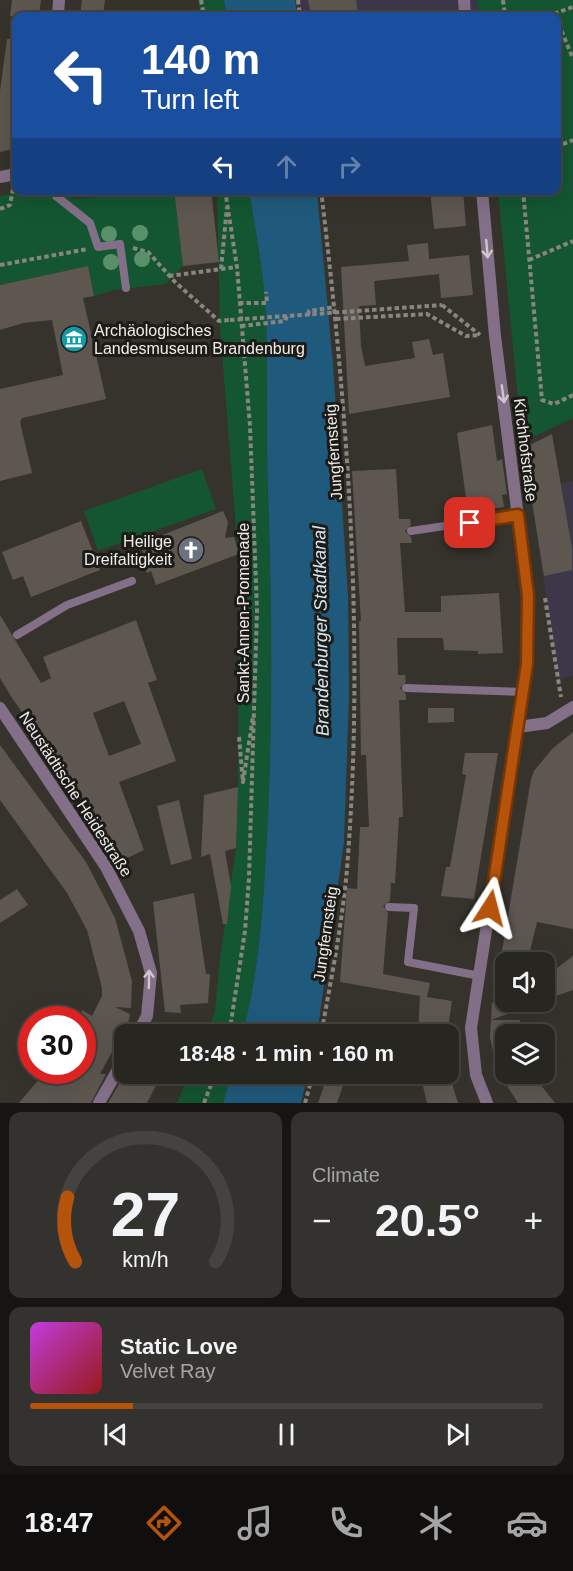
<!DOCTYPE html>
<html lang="en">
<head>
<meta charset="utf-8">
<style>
	:root { --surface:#282621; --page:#34322e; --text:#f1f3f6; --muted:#a5a5a5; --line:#44433f; --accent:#b45309 }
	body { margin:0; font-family:Arial,sans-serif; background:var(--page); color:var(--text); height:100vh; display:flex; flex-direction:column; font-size:22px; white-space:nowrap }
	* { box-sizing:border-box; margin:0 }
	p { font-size:20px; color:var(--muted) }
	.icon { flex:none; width:33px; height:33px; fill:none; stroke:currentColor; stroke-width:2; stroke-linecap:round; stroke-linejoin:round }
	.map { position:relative; height:1103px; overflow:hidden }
	.drawer { display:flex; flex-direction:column; gap:9px; padding:9px; background:#161512; flex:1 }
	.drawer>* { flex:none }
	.hud { position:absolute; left:12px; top:12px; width:549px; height:183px; border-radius:12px; box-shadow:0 6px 24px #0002,0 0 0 2px var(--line); background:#1a4fa0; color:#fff; overflow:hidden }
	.controls { position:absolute; left:495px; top:952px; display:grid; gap:12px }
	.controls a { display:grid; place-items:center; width:60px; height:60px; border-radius:12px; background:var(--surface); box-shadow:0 6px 24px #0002,0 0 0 2px var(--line); font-size:30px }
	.speed { position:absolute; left:18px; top:1006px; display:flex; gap:12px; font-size:30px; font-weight:700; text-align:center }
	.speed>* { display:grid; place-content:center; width:78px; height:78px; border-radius:50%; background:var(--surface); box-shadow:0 6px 24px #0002,0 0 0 2px var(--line); line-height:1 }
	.speed .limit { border:9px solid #d22; background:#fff; color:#111 }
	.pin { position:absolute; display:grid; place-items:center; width:51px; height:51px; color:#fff; margin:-26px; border-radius:12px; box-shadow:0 3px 9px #0006 }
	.me { position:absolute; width:66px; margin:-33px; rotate:9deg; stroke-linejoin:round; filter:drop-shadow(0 0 4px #0008) }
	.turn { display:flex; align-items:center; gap:21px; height:126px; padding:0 30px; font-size:27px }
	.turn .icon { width:78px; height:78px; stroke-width:2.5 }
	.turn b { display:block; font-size:42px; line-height:51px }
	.lanes { display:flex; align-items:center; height:57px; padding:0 30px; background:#0003; justify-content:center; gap:30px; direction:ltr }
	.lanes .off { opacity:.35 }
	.big { font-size:45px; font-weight:700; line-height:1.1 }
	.drawer .widget { flex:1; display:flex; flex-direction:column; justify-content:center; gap:9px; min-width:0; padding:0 21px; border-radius:12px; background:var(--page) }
	.drawer .dial { align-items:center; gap:0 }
	.dial svg { height:156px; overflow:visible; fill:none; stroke:var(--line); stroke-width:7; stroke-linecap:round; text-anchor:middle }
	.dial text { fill:var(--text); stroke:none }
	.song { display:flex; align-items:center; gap:18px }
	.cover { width:72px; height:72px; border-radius:9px; background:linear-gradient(135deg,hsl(290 70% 55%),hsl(0 70% 35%)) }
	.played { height:6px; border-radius:3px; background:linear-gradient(90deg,var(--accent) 20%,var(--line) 20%) }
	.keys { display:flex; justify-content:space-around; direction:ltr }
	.heat { display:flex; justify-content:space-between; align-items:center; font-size:33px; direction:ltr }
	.drawer .tiles { flex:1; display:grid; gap:9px; grid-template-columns:1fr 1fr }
	.widget:last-child { grid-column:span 2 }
	.trip { position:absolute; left:114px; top:1024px; width:345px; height:60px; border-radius:12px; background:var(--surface); box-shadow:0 6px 24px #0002,0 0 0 2px var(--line); font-weight:700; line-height:60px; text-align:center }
	.dock { display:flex; height:96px; justify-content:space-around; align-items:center; background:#100f0d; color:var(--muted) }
	.dock .icon { width:42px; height:42px }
	.dock .current { color:var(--accent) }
	.dock b { font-size:27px; color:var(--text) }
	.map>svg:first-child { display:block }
	.commercial { fill:#3c384a }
	.green { fill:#145631 }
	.water { fill:#1f5a7c }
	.building { fill:#5d5750; fill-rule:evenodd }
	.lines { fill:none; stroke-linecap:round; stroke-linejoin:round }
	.path { stroke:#88867f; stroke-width:4; stroke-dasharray:4.5 3; stroke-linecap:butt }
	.service { stroke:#846f88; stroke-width:8 }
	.minor { stroke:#846f88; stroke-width:12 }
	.path-bridge { stroke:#88867f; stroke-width:4; stroke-dasharray:4.5 3; stroke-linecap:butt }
	.tree { fill:#5a9069 }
	.oneway { stroke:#cec7cb }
	.route-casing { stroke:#753606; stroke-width:15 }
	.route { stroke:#b45309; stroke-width:10 }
	.labels { text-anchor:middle; stroke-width:6; stroke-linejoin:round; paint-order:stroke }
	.poi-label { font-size:16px; fill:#eeede8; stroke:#1c1b18; text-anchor:start }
	.street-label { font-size:16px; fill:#eeede8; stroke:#1c1b18 }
	.water-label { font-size:18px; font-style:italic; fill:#d3e6f3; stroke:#1c1b18 }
</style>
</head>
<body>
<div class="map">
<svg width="573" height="1103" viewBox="0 0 573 1103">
	<rect width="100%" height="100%" fill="#36332c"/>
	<!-- commercial -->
	<path class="commercial" d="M295,0H477L479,16H297Z
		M573,481V675L558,680L538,541L569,534L561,484Z"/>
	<!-- green -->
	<path class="green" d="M198,0H224L226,16H200Z
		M477,0H573V418L522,442L498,191L556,190V16H479Z
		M64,190L74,199L174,191L183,266L166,284L114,290L94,296L88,266L0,285V196L24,191Z
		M217,191H249C256,232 264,274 266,316C268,378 266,440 268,502C272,614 273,726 267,838C263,904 260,971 242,1035H206L215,1012L220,958L236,848L238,787L239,565L220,328Z
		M202,469L216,509L98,551L84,511Z
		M189,1074H231L223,1103H177Z"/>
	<!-- water -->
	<path class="water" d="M224,0H295L297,16H226Z
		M249,191H317L333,364L348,597L349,695L344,842L317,1035H242C260,971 263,904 267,838C273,723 272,608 268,493C266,434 268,375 266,316C264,274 256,232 249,191Z
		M231,1074H308L301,1103H223Z"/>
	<!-- building -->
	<path class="building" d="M12,0H41L39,16H10Z
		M82,0H105L103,16H80Z
		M308,0H356L358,16H311Z
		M7,39H16V148L0,152V91Z
		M174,190H211L219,262L183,266Z
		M430,190H463L466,226L434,229Z
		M428,243L429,259L469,255L473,295L441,298L439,274L374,281L376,305L359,306L361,346L365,366L415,358L412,342L429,339L433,355L443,353L450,397L349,414L341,267L409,261L407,245Z
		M88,266L94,296L83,298L106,399L22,418L20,422L32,473L0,481V389L63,375L52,320L23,323L0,330V285Z
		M492,425L497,461L502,459L507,494L502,495L504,507L468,512L457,433Z
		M552,434L572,548V570L544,576L530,490L523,491L518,451Z
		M396,469L399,519H410L411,525L405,531L411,537L412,543H400L405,612H441V596L499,593L503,653L478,654V651L444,650L443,638H397L398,675H405L406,682L400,688L406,694V700H399L403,817H399L395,883H391L390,901L383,906L388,913L383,974L430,983L427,997L452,1001L447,1035H418L420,996L340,982L347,888L357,889L360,827H369L366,755H361L359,621H361L352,471Z
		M223,511L228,522L225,538L234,537L239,554L156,585L151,571L147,573L141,558L145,557L140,544Z
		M81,521L100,570L31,597L23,576L13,580L2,552Z
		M0,615L41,683L51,678L43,657L136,620L157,680L148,683L176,761L119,782L144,850L119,862L81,795L12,698L0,678ZM124,701L141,744L109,756L93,713Z
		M428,708H454V722L428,723Z
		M573,732V929L537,922L527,963H500L531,779L534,771L552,749Z
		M0,745L86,862L115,918L132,981L131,1008L115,1007L130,1014L126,1035H121L100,1074H106L91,1103H19L46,1071H82V1010L92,1016L102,996V988L87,930L67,893L0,800Z
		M465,753H498L474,899L441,896L446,867H450L466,775L462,774Z
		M238,787L236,848L225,851L231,886L227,924H223L210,854L201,857L204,795Z
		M179,800L192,859L171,865L157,806Z
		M17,889L28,905L0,923V900Z
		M194,893L206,974H210L208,1003L180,1005L181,1013L165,1012L153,902Z
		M573,956V990L544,1000V978Z
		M492,1002H535V1004L491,1020Z
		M491,1020H520L519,1035H506V1074H532L555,1103H518L502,1078H499L490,1038Z
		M125,1074H162L147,1103H108Z
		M328,1074H347L337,1103H318Z
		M420,1074H449L458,1103H427Z"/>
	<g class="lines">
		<!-- path -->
		<path class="path" d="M201,0L204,16
			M298,0L300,16
			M503,0L505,16
			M547,16L573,7
			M556,17L573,59
			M556,147L573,140
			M225,190L237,267L250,426L257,610L249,878L245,931L229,1035
			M321,190C348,415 365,643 347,869C342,925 331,980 321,1035
			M523,190L542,400L554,404L573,395
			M0,209L10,205L13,189
			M133,248L148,252L175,282L219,321L230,320
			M529,260L573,241
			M0,265L88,249
			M221,269L237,267
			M169,276L221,269L227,207
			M239,303H267L266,292
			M442,305L480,335
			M308,315L309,311L335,307
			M336,319L427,314L466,336L480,335
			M241,326L285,321L287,316
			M545,598L561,697
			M239,737L243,782L253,717
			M204,1103L215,1074
			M305,1103L313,1074"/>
		<!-- service -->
		<path class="service" d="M53,190L56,196L90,223L98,247L120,244L126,288
			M411,531L518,515
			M17,635L67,605L132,581
			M406,688L523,692
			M389,907L414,908L408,962L480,976"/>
		<!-- minor -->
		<path class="minor" d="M464,0L465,16
			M58,16L59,0
			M0,177L16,174
			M482,190L495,336L528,596L527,664L471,1028L476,1075L487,1103
			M0,708L106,867L139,931L151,973L147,1016L137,1035
			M518,727L547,723L573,707
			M99,1103L124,1059"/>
		<!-- path-bridge -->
		<path class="path-bridge" d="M230,320L442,305"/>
	</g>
	<!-- trees -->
	<g class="tree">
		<circle cx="140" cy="233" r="8"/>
		<circle cx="109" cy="234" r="8"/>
		<circle cx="142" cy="259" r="8"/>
		<circle cx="111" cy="262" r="8"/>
	</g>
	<!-- one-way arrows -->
	<defs><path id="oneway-shaft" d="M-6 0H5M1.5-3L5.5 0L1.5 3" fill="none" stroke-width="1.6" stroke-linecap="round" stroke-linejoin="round" transform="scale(1.5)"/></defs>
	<g class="oneway">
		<use href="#oneway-shaft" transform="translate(487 249) rotate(85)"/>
		<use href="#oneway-shaft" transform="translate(503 394) rotate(82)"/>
		<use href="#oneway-shaft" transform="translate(149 979) rotate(-89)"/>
	</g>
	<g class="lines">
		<defs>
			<path id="route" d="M470,523L518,515L528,596L527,664L490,908"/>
		</defs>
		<!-- route casing -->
		<use href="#route" class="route-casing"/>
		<!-- route -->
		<use href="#route" class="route"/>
	</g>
	<!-- icons -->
	<defs>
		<symbol id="museum-disc" viewBox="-11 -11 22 22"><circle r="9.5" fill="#0f9aa8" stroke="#1c1b18"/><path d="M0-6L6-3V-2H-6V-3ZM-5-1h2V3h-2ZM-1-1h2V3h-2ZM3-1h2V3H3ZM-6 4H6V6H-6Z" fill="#fff"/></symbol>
		<symbol id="church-disc" viewBox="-11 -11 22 22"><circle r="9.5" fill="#6b7280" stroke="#1c1b18"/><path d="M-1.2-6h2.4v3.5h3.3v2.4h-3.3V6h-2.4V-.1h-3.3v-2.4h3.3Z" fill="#fff"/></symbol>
	</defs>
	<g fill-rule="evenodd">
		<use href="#museum-disc" x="59" y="324" width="30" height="30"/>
		<use href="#church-disc" x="176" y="535" width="30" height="30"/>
	</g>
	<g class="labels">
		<!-- poi labels -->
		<g class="poi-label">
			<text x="94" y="336">Archäologisches<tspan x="94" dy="18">Landesmuseum Brandenburg</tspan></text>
			<text x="172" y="547" text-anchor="end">Heilige<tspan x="172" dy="18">Dreifaltigkeit</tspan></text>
		</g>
		<!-- street labels -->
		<g class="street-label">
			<text transform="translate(526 450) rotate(83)" y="6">Kirchhofstraße</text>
			<text transform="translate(333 452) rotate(-94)" y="6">Jungfernsteig</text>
			<text transform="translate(243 613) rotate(-90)" y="6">Sankt-Annen-Promenade</text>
			<text transform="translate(76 794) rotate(57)" y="6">Neustädtische Heidestraße</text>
			<text transform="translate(325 934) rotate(-82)" y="6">Jungfernsteig</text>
		</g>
		<!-- water labels -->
		<g class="water-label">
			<text transform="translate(321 631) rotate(-91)" y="6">Brandenburger Stadtkanal</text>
		</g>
	</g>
</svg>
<div class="controls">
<a><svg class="icon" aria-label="sound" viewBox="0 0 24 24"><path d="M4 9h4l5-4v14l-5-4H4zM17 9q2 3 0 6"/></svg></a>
<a><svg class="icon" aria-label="layers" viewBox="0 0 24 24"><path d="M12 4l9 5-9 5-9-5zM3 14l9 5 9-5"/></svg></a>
</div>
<div class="speed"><div class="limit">30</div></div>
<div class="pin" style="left:470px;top:523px;background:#d93025"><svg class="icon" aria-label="arrive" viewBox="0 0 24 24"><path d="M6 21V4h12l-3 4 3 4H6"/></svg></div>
<svg class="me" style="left:490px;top:908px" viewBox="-20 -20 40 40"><path d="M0-17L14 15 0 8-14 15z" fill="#b45309" stroke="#fff" stroke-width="4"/></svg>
<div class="trip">18:48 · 1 min · 160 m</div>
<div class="hud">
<div class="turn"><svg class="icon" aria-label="left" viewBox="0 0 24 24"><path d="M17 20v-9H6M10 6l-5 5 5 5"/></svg><div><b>140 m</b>Turn left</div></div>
<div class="lanes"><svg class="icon" aria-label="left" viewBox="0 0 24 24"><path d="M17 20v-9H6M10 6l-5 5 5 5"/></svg><svg class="icon off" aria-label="ahead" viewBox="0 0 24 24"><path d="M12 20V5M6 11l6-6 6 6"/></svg><svg class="icon off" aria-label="right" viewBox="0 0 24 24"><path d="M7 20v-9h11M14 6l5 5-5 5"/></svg></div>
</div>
</div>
<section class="drawer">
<div class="tiles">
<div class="widget dial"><svg viewBox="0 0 100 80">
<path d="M14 69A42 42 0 1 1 86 69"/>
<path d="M14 69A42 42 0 0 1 10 36" stroke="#b45309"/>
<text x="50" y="56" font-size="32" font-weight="700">27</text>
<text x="50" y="72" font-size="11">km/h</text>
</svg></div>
<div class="widget"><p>Climate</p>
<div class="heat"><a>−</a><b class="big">20.5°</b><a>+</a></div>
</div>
<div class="widget">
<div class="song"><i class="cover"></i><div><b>Static Love</b><p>Velvet Ray</p></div></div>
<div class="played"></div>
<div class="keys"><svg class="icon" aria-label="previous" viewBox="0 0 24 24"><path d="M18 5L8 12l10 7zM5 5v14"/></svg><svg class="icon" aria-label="pause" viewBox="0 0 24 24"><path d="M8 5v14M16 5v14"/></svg><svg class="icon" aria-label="next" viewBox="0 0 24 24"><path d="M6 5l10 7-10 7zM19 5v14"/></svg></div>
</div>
</div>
</section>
<nav class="dock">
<b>18:47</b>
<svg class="icon current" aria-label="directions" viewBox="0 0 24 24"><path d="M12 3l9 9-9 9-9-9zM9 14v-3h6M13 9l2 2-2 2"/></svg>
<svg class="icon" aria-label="music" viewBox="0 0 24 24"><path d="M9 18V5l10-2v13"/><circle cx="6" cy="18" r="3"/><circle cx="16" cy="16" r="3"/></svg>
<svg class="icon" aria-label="phone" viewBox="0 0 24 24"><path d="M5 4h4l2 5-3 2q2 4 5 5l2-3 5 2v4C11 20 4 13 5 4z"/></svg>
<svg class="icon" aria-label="climate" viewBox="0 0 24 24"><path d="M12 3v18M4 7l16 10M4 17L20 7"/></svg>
<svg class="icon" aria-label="car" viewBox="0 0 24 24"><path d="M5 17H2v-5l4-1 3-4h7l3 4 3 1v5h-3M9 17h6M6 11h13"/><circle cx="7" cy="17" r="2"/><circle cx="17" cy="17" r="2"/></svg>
</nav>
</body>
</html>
